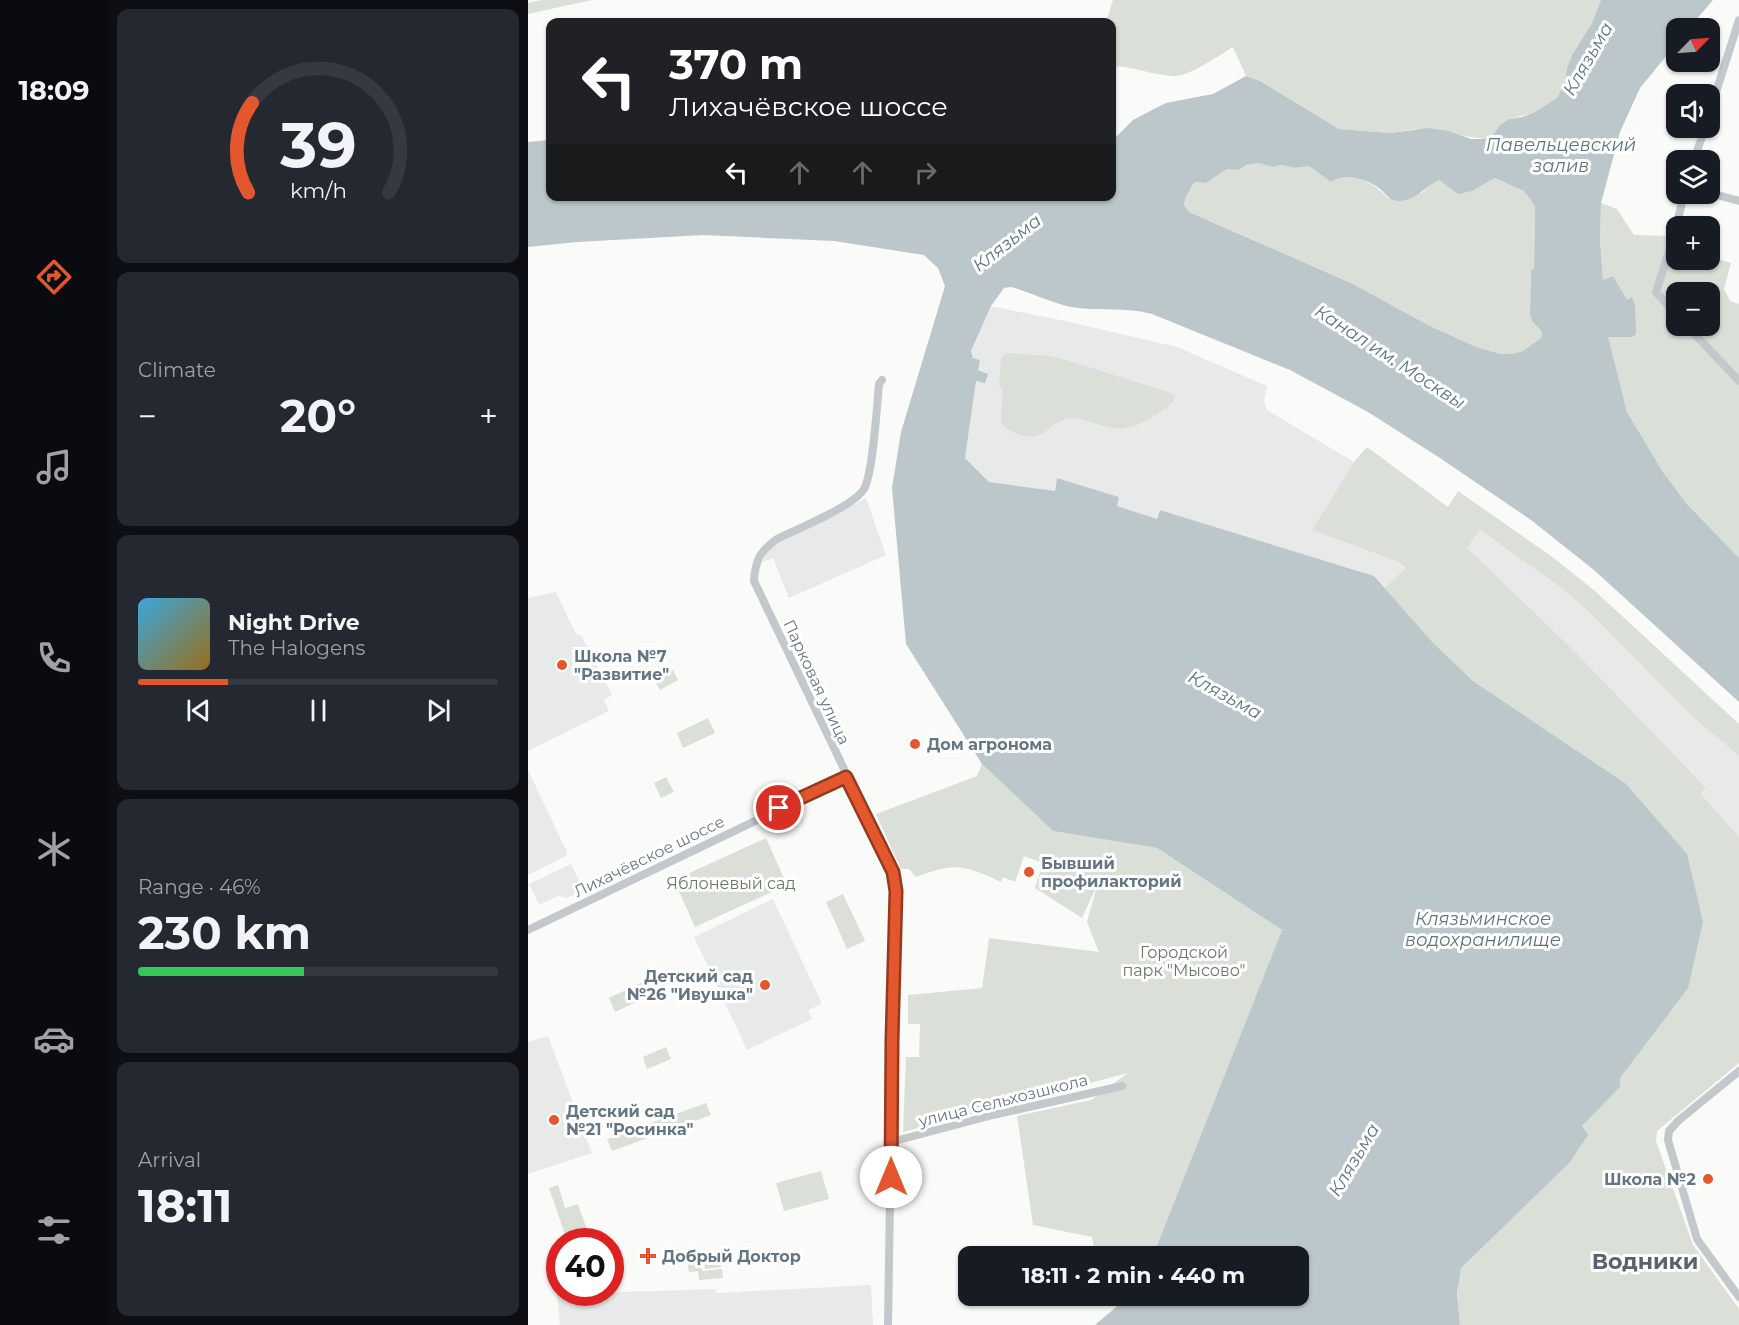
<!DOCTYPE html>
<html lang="en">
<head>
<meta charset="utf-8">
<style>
	:root { --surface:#171b24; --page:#242831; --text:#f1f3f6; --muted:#9ea1a6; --line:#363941; --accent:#e4572e }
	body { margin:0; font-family:Montserrat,sans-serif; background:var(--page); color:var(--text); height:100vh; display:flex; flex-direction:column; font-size:22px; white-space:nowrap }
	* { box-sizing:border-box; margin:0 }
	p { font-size:20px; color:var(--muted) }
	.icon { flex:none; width:33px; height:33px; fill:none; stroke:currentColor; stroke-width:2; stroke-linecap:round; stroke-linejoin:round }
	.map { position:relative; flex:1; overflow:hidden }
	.sheet { display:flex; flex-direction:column; gap:9px; padding:9px; background:#0d0f14; width:420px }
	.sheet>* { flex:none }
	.top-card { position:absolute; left:18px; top:18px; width:570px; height:183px; border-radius:12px; box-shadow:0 2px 4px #0004; background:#202124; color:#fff; overflow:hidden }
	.needle { width:39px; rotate:65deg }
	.tools { position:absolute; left:1138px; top:18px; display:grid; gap:12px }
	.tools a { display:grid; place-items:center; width:54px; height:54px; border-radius:12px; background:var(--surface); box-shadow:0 2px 4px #0004; font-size:30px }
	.speed { position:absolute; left:18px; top:1228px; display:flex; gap:12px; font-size:30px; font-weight:700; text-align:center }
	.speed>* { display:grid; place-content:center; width:78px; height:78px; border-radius:50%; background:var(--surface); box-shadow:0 2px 4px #0004; line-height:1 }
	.speed .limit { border:9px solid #d22; background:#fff; color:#111 }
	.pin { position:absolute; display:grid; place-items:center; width:51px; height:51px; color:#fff; margin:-26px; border:3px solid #fff; border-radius:50%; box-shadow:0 2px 6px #0007 }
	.me { position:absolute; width:66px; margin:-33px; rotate:0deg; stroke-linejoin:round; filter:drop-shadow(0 0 4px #0008) }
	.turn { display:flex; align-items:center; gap:21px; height:126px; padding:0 24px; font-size:27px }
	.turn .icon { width:78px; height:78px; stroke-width:2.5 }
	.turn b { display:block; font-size:42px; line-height:51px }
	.lanes { display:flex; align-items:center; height:57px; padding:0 24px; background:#0003; justify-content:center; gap:30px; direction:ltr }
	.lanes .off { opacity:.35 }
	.big { font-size:45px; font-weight:700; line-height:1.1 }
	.sheet .card { flex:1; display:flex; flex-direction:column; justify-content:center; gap:9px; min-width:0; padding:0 21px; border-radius:12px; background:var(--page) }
	.sheet .dial { align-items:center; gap:0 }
	.dial svg { height:156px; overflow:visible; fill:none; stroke:var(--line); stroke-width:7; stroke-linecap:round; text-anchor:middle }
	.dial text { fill:var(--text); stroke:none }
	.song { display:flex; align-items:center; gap:18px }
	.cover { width:72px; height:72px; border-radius:9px; background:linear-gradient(135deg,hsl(200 70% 55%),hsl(40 70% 35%)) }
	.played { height:6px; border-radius:3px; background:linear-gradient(90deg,var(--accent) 25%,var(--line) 25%) }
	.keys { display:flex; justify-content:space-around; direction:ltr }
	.heat { display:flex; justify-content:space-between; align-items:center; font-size:33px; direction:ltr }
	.charge { height:9px; border-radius:4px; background:linear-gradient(90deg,#34c759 46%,var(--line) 0) }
	.trip { position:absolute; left:430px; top:1246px; width:351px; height:60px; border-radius:12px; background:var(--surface); box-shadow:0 2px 4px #0004; font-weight:700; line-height:60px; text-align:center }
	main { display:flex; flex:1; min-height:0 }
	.dock { display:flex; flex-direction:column; width:108px; justify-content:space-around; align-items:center; background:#090b0e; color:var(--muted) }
	.dock .icon { width:42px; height:42px }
	.dock .on { color:var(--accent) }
	.dock b { font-size:27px; color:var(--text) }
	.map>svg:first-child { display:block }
	.built { fill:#e8e9e9 }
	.green { fill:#dadfd7; fill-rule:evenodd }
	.water { fill:#bbc7cb; fill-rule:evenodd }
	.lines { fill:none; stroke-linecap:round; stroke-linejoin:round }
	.minor { stroke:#c3c8cc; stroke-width:8 }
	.route-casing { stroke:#94391e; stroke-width:15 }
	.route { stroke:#e4572e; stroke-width:10 }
	.poi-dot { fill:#e4572e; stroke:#fff; stroke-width:2 }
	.labels { text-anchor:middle; stroke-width:6; stroke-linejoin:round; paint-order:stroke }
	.poi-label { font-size:16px; font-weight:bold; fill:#657683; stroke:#fff; text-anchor:start }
	.street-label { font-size:16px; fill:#657683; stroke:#fff }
	.park-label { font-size:16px; fill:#687a64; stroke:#fff }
	.water-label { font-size:18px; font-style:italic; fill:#60757c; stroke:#fff }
	.district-label { font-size:22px; font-weight:bold; fill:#57646e; stroke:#fff }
</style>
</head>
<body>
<main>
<nav class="dock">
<b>18:09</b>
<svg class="icon on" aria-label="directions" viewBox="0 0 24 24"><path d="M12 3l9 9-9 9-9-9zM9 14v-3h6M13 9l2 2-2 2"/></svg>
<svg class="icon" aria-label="music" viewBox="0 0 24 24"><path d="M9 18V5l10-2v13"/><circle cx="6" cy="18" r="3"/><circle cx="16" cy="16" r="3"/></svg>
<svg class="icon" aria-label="phone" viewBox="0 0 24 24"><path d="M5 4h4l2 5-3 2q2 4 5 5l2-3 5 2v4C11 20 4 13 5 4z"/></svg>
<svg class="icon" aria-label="climate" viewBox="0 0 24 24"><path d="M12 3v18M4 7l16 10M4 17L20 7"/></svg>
<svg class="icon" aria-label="car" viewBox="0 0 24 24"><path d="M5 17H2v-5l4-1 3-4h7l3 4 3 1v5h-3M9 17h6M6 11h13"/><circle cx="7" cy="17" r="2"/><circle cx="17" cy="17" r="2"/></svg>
<svg class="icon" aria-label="filters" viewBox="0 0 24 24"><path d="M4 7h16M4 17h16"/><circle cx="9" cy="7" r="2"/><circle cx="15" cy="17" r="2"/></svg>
</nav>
<section class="sheet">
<div class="card dial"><svg viewBox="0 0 100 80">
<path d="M14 69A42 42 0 1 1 86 69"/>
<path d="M14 69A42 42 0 0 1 16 23" stroke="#e4572e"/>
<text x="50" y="56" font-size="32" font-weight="700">39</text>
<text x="50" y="72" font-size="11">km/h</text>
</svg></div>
<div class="card"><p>Climate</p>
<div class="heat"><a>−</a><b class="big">20°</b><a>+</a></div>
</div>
<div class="card">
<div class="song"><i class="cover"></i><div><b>Night Drive</b><p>The Halogens</p></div></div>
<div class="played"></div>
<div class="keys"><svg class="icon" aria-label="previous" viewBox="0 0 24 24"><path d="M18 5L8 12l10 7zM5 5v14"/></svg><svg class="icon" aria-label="pause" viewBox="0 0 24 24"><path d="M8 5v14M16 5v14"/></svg><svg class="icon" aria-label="next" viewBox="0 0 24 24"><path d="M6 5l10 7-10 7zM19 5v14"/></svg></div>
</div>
<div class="card"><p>Range · 46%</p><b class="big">230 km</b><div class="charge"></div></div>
<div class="card"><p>Arrival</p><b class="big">18:11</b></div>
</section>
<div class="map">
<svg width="1211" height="1325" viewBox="0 0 1211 1325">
	<rect width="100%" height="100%" fill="#fafaf8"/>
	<!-- built -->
	<path class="built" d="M463,306L537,321L649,347L739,386L736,401L739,410L826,462L784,530L868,561L878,569L856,588L846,576L632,510L629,519L589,506L591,497L529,478L527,491L461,482L437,458L448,381L460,374L450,370L443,351Z
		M338,498L358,555L261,598L245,558L235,562L239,551L249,543Z
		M952,530L1028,584L1056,607L1166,718L1211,756V837L1173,794L1178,789L938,548Z
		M28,592L48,634L53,635L84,695L76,700L81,711L0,751V598Z
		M0,770L39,852L38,856L0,875Z
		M43,864L56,890L39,898L30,896L11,905L1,884Z
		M245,899L294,1004L280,1010L284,1019L219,1050L166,937Z
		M20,1036L64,1153L0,1174V1042Z
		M343,1285L345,1325H32L29,1294L188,1289L189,1293Z"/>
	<!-- green -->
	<path class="green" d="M14,0H64L0,14V3Z
		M585,0H1073L1064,23L1044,55L1039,68L1037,82L1029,98L1005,113L981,119L972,125L964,136L957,139L887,129L863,133L811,129L732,81L718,76L705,47C690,56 661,77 645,76C624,75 605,66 584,66V22H578Z
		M730,163L745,167L753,165L767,168L781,166L803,182C822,169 846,183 860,198L894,193L904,184L911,180L919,186L944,191L967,178L997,191L1007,206L1006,269L1003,270L1002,314L1004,321L1014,332L1013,338L995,351L984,354H973L947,347L900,325L823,283L661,212L656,205L657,198L664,185L668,182L678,183L699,169L711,170L718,165Z
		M1073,203L1089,209L1106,235L1146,236L1147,247L1149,248V260H1182V257L1203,263L1196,289L1202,301L1211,304V558L1158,503L1135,472L1099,412L1080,344L1072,239ZM1149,292H1182V326H1149Z
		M477,353L522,356L538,360L643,393L647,396L645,402C627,417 603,433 579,427C568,424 554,418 543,418C531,419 524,427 515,433C501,441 483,434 473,423L475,390L471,386L473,359Z
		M839,447L920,507L930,491L1023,556L1067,591L1211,724V756L1166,718L1056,607L1028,584L952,530L939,548L1045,650L1178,788L1173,794L1211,837V1063L1129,1131L1128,1141L1165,1245L1211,1309V1325H932C930,1305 927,1287 933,1268L1054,1126L1092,1087L1097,783L945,681L905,644L856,588L878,568L868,561L784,530L826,462Z
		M145,670L150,680L132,690L126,679Z
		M180,718L187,733L155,748L149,733Z
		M454,764L525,831L629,848L754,930L630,1243L623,1257H568L564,1237L505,1225L489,1116L563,1100L600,1073L375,1132L378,1057H391L392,1024H380V995L454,988L461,938L571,952L559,922L570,883L554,918L507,888L515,863L496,856L487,882L475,877L473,882C435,865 428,862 388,877L381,869H373L348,814L449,776Z
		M138,777L146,792L133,798L126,783Z
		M238,838L259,885L167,927L146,880Z
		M315,894L337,941L319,949L298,902Z
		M121,979L127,993L87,1012L81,998Z
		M138,1047L143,1059L119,1069L115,1057Z
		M178,1103L183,1115L84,1151L79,1139Z
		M293,1171L301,1199L256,1211L248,1183Z
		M30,1185L37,1208L50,1204L59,1230L38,1237L21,1188Z
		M191,1251L193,1267L177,1269L175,1253Z
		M171,1253L174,1271L194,1269L195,1278L171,1280L170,1271L161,1272L158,1254Z"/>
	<!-- water -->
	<path class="water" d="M1073,0H1185L1161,28H1149V43L1112,88L1092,132L1073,203L1072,239L1075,280L1085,276L1099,300L1104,297L1107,305L1108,334L1104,337H1080L1099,412L1135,472L1158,503L1211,558V702L1066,570L1003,520L912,458L840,412L762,370L624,314C597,307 576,311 550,308C527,305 505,293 483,287L476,288L463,306L443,351L445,358L452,360L450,370L460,374L457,383L448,381L437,458L461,482L527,491L529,478L591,497L589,506L629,519L632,510L846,576L905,643L945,681L1097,783L1159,854L1175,922L1160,988L1092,1078V1087L1054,1126L1060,1135L1041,1163L933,1268L929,1293L932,1325H567L601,1296H771V1257H623L630,1243L754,930L629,848L525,831L454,764L378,644L364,488L373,432L417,286L410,268L396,255L306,241L175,235L49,242L0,247V142L22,140V196H584V141L605,120L624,110L638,103L685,94L718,76L732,81L811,129L863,133L900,128L920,131L943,139H957L964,136L972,125L981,119L994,117L1005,113L1029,98L1037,82L1039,68L1044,55L1064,23ZM730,163L745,167L753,165L767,168L781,166L803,182C818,172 837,179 851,188C858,193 860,200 870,201C887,201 897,187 911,180L930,194L944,191L967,178L996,191L1007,206L1006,269L1003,270L1002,314L1004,321L1014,332L1013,338L995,351L984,354H973L948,347L900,325L823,283L661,212L656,205L657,199L664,185L668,182L678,183L699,169L711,170L718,165Z"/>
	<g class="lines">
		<!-- minor -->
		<path class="minor" d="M1182,111L1211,20
			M1166,160L1177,128
			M1182,193L1211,201
			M1149,315L1128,292L1146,236L1156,194
			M1159,326L1211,381
			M354,380L351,384C349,404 345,474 336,489C326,506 269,529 249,539C232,551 227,561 226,581L363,867L367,881L360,1325
			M0,930L319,777
			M1211,1071L1150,1121L1141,1131L1140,1140L1169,1239L1211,1297
			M363,1142L465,1115L594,1086"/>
	</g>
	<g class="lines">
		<defs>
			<path id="route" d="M251,808L318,777L365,872L368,891L364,1040L363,1177"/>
		</defs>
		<!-- route casing -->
		<use href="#route" class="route-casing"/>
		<!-- route -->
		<use href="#route" class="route"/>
	</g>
	<!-- markers -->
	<g class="poi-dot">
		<circle cx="34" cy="665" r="6"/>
		<circle cx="387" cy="744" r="6"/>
		<circle cx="501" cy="872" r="6"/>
		<circle cx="237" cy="985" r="6"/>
		<circle cx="26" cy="1120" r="6"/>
		<circle cx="1180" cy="1179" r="6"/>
		<path d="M117 1247h6v6h6v6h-6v6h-6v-6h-6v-6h6z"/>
	</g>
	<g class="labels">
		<!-- poi labels -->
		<g class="poi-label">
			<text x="46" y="662">Школа №7<tspan x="46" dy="18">"Развитие"</tspan></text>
			<text x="399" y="750">Дом агронома</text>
			<text x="513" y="869">Бывший<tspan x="513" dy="18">профилакторий</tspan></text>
			<text x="225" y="982" text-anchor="end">Детский сад<tspan x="225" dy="18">№26 "Ивушка"</tspan></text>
			<text x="38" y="1117">Детский сад<tspan x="38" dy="18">№21 "Росинка"</tspan></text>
			<text x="1168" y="1185" text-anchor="end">Школа №2</text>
			<text x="134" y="1262">Добрый Доктор</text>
		</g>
		<!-- street labels -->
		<g class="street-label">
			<text transform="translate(289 682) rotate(65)" y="6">Парковая улица</text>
			<text transform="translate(121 856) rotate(-26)" y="6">Лихачёвское шоссе</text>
			<text transform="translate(475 1100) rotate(-14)" y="6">улица Сельхозшкола</text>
		</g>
		<!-- park labels -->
		<g class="park-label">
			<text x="203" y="889">Яблоневый сад</text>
			<text x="656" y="958">Городской<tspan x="656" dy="18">парк "Мысово"</tspan></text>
		</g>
		<!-- water labels -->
		<g class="water-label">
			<text transform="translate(1060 59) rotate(-60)" y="6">Клязьма</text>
			<text x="1033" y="151">Павельцевский<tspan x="1033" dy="21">залив</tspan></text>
			<text transform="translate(479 243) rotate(-38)" y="6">Клязьма</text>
			<text transform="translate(862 357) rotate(33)" y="6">Канал им. Москвы</text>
			<text transform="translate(697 695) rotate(29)" y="6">Клязьма</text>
			<text x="955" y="925">Клязьминское<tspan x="955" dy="21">водохранилище</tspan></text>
			<text transform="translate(826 1160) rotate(-59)" y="6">Клязьма</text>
		</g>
		<!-- district labels -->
		<g class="district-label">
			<text x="1117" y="1269">Водники</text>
		</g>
	</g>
</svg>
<div class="tools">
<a><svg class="needle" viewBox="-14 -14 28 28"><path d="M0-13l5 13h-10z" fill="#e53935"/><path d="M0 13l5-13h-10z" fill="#9ea1a6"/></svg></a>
<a><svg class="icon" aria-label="sound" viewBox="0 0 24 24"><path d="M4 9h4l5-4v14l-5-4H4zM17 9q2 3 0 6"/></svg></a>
<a><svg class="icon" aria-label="layers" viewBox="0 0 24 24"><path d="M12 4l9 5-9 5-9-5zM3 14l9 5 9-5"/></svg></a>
<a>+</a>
<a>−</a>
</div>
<div class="speed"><div class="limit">40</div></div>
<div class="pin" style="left:251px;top:808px;background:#d93025"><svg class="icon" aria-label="arrive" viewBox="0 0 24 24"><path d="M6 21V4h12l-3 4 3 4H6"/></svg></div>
<svg class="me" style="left:363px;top:1177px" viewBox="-20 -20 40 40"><circle r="19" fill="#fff"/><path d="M0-13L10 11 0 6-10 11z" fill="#e4572e"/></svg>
<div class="trip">18:11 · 2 min · 440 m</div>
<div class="top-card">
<div class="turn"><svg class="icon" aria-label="left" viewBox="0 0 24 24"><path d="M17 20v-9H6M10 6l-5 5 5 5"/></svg><div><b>370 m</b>Лихачёвское шоссе</div></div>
<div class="lanes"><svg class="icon" aria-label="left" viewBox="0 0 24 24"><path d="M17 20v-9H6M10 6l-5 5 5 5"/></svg><svg class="icon off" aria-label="ahead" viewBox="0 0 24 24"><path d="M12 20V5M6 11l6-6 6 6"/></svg><svg class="icon off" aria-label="ahead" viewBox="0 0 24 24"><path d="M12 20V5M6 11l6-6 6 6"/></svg><svg class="icon off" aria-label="right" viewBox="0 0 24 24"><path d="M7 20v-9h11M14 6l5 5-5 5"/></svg></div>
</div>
</div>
</main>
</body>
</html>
